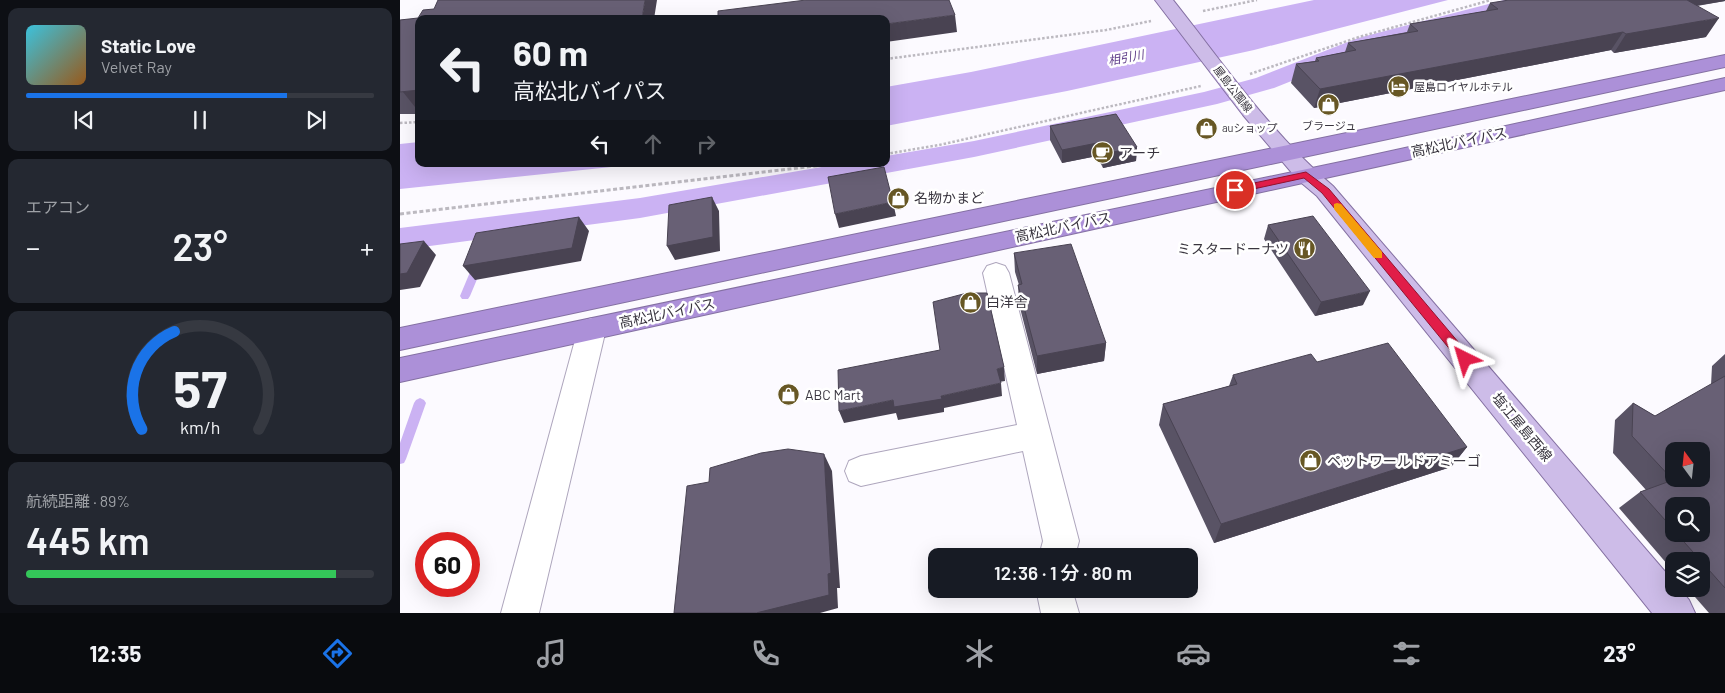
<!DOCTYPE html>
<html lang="ja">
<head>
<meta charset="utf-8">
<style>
	:root { --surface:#171b24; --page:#242831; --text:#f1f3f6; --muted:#9ea1a6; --line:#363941; --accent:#1a73e8 }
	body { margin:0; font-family:Barlow,"Noto Sans JP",sans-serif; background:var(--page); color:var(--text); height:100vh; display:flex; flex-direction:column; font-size:19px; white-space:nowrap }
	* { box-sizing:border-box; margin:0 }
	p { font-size:16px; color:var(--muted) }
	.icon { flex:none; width:28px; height:28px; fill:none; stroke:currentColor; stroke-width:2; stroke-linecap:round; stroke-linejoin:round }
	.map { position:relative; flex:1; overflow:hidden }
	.drawer { display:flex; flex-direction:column; gap:8px; padding:8px; background:#0d0f14; width:400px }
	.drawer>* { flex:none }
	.banner { position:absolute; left:15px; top:15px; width:475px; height:152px; border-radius:10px; box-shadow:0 5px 20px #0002; background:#171b24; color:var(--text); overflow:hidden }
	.needle { width:32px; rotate:345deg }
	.tools { position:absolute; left:1265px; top:442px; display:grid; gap:10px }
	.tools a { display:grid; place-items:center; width:45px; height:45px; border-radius:10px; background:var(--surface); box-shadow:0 5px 20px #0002; font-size:25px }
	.speed { position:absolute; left:15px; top:532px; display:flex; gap:10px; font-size:25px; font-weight:700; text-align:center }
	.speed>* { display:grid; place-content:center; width:65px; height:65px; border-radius:50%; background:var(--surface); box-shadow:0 5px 20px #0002; line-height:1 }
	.speed .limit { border:8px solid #d22; background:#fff; color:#111 }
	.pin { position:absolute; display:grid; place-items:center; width:42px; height:42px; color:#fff; margin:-21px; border:2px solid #fff; border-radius:50%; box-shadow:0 1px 5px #0007 }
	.me { position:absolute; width:55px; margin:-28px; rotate:320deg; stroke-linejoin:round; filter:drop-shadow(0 0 4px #0008) }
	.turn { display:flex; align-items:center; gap:18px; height:105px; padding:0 15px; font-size:22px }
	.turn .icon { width:65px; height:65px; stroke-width:2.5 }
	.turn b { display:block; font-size:35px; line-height:42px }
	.lanes { display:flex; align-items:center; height:48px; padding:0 15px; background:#0003; justify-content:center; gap:25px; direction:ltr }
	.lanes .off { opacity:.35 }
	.big { font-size:38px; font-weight:600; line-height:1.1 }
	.drawer .card { flex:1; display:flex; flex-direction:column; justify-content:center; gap:8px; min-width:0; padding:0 18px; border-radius:10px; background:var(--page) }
	.drawer .dial { align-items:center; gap:0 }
	.dial svg { height:130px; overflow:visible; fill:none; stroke:var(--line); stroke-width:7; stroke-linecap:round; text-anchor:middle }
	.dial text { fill:var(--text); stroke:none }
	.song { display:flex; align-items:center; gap:15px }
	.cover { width:60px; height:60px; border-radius:8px; background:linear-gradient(135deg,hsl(190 70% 55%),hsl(30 70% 35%)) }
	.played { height:5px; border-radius:2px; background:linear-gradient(90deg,var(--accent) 75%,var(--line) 75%) }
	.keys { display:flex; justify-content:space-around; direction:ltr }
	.heat { display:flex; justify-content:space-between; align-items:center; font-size:28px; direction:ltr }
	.charge { height:8px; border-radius:4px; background:linear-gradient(90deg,#34c759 89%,var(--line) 0) }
	.trip { position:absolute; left:528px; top:548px; width:270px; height:50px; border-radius:10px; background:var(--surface); box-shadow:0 5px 20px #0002; font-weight:600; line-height:50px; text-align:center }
	.tabs { display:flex; height:80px; justify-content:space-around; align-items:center; background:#090b0e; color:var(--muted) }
	.tabs .icon { width:35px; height:35px }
	.tabs .on { color:var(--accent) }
	.tabs b { font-size:22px; color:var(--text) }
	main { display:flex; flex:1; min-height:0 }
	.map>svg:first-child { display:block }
	.water { fill:#cbb2f3 }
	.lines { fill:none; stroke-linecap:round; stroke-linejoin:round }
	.stream { fill:#cbb2f3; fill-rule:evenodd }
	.canal { fill:#cbb2f3; fill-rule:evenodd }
	.street-casing { stroke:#aea6bd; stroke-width:2 }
	.primary-casing { stroke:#8470a2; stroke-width:2 }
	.highway-casing { stroke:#8470a2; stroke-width:2 }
	.path-far1 { stroke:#bcb9c0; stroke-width:2.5; stroke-dasharray:2.5 2; stroke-linecap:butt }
	.path { stroke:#bcb9c0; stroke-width:3; stroke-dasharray:4 2.5; stroke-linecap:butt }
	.street { fill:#fff; fill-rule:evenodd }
	.primary { fill:#cdbce8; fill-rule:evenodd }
	.highway { fill:#ac90d8; fill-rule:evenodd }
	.wall { fill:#595365; fill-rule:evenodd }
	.shaded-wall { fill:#494352 }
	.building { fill:#686075; stroke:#494352; fill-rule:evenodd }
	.route { fill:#e11d48; stroke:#92132f }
	.slow { fill:#f59e0b }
	.labels { text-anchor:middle; stroke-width:5; stroke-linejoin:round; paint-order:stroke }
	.far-poi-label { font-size:11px; fill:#39353f; stroke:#fff; text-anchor:start }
	.far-street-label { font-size:11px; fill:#39353f; stroke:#fff }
	.far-water-label { font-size:12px; font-style:italic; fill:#5c3a87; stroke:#fff }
	.street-label { font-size:14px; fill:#39353f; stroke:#fff }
	.poi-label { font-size:14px; fill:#39353f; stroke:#fff; text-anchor:start }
</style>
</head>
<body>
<main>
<section class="drawer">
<div class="card">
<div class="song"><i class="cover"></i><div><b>Static Love</b><p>Velvet Ray</p></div></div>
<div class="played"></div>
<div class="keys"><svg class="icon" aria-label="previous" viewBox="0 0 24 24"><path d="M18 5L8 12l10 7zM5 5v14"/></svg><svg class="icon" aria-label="pause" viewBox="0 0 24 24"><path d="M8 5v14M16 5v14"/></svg><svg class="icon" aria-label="next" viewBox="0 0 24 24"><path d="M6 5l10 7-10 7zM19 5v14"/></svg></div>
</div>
<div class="card"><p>エアコン</p>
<div class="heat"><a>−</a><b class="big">23°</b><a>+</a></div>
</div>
<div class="card dial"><svg viewBox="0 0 100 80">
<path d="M14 69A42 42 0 1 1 86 69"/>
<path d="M14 69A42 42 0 0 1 34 9" stroke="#1a73e8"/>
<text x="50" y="56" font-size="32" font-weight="700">57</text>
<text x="50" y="72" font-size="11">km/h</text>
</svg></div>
<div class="card"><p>航続距離 · 89%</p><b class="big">445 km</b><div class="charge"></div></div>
</section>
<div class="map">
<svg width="1325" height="613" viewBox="0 0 1325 613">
	<rect width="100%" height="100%" fill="#fcfaff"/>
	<!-- water -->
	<path class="water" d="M914,0H1048L854,50L667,91L486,126V87L571,72Z
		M19,142V164H240L0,189V144Z"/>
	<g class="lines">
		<!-- stream -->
		<path class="stream" d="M93,223L98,226L92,242L90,244H84L82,242L88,226Z
			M78,262L83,265L70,296L68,299H62L60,296L73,265Z
			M20,398L24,400L26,403L6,459L4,463L0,464V443L14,403L16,400Z"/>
		<!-- canal -->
		<path class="canal" d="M1104,0H1140L1137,5L974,48L874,88L817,104L574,157L240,218L0,250V228L240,198L439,164H486V156L574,141L804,92L856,78L958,38Z"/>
		<defs>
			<path id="street" d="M596,263L605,266L609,273L679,541L675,556H639L643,541L623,451L461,486L449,481L445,471L449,461L461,456L617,425L583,273L587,266Z
				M192,318L202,321L206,329L139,613H101L178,329L182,321Z
				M636,589H672L679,613H641Z"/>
			<path id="primary" d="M755,0H773C823,63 871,134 933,186L1274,582V589H1280L1289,600L1295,613H1252L917,196L898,180L843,115Z"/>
			<path id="highway" d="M1325,55V67L0,350V328Z
				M1325,78V90L0,382V358L950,160Z"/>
		</defs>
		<!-- street casing -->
		<use href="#street" class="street-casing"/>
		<!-- primary casing -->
		<use href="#primary" class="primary-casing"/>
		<!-- highway casing -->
		<use href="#highway" class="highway-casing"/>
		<!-- path-far1 -->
		<path class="path-far1" d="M803,11L857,0
			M486,59L706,30L751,21
			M850,74L959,37L1091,0
			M0,123L19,122
			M486,154L539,145L801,86"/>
		<!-- path -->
		<path class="path" d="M0,214L433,164"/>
		<!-- street -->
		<use href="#street" class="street"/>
		<!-- primary -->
		<use href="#primary" class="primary"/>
		<!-- highway -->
		<use href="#highway" class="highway"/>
	</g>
	<!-- wall -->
	<path class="wall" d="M257,0L19,19V114H0V20Z
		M1325,0V1L1297,6L1306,37L1214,53L1211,50L914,108L891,83L896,64L915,61L916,58L945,52L948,43L1007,32L1010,24L1086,11L1090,3Z
		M650,126L737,147L736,161L703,168L697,156L662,163L650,140Z
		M868,225L963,305L915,316L864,239Z
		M614,253L706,343L704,361L637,374L619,304L618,285H619L615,272Z
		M1325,354V613H1309L1288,589H1301V561H1274V572L1219,508L1240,492L1246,490L1213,453L1215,420L1233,403L1255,416L1311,385L1312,366ZM1274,506L1301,534H1274Z
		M833,375L1067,447L1051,467L814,543L759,425L763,404L829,386Z"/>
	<!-- shaded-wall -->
	<path class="shaded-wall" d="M245,0H257L254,19H242Z
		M1270,0H1325V1L1263,11Z
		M555,15L557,32L486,42V24Z
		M1319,18L1306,37L1214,53L1226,34Z
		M1223,32L1211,50L914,108L920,89Z
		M19,90V112L3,92Z
		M697,143V156L662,163V150Z
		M737,147L736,161L703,168L704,154Z
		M312,197L319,211L320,251L275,260L267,246Z
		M493,202L496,216L439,228L435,214Z
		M179,217L189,231L181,261L75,280L63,266Z
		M24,241L36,255L20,287L0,290V274Z
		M970,291L963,305L915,316L921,302Z
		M706,343L704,361L637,374V356Z
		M604,367L605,381L599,382L597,369Z
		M601,383L602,396L544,408V412L498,420L496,413L444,423L439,411L493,400L541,396Z
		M1067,447L1051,467L814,543L821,524Z
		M424,454L432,471L440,588H437L438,608L420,613H356L428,574Z"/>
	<!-- building -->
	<path class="building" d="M38,0H245L242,19H19V90L0,92V20L18,18L23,10L34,9Z
		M406,0H549L555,15L486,24V19H318V11Z
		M1109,0H1287L1319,18L1226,34L1223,32L920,89L896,64L919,61L916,58L956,50L948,43L1018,31L1010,24L1098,9L1090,3Z
		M716,114L737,147L704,154L697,143L662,150L650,126Z
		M484,167L493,202L435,214L428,177Z
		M312,197L313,237L267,246L269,205Z
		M913,216L970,291L921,302L868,225Z
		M179,217L172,248L63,266L76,233Z
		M24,241L7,273L0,274V244Z
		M671,244L706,343L637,356L618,285L622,284L614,253Z
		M567,293H587L604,367L597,369L601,383L541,396L542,399L494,407L493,400L439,411L438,370L540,350L533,302Z
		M988,343L1067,447L821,524L763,404L837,384L833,375L911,354L917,362Z
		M1325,376V588L1277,534H1301V506H1274V530L1240,492L1273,480L1232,436L1233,403L1255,416ZM1274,451H1301V479H1274Z
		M388,449L424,454L431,573L428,574L429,595L356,613H274L287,486L309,482L310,468L361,453Z"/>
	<!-- route -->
	<path class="route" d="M906,172L929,189L1070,356L1071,359L1070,363H1061L922,193L904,178L835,193L830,190L835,187Z"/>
	<!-- slow -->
	<path class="slow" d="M937,203L941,204L982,252V258H974L934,209V204Z"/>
	<!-- icons -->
	<defs>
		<symbol id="hotel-disc" viewBox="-11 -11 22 22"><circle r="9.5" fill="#675724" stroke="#fff"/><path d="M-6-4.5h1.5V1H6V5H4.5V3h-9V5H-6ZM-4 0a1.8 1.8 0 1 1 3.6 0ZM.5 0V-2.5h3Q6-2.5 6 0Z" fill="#fff"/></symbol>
		<symbol id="shop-disc" viewBox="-11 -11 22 22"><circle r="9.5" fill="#675724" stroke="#fff"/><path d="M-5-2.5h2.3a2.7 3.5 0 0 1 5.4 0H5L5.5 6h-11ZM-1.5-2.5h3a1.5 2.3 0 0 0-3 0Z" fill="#fff"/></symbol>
		<symbol id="cafe-disc" viewBox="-11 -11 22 22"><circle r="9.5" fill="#675724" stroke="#fff"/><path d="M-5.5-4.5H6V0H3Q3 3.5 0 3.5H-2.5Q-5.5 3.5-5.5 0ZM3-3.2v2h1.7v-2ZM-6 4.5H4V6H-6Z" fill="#fff"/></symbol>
		<symbol id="restaurant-disc" viewBox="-11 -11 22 22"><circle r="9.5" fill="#675724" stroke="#fff"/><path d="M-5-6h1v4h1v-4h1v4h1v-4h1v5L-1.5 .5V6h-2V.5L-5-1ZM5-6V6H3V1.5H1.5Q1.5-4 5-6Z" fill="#fff"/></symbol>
	</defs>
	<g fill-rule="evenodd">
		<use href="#hotel-disc" x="986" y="74" width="25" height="25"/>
		<use href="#shop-disc" x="916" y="92" width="25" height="25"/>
		<use href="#shop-disc" x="794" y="116" width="25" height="25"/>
		<use href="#cafe-disc" x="690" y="140" width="25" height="25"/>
		<use href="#shop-disc" x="486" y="186" width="25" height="25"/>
		<use href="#restaurant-disc" x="892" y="236" width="25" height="25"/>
		<use href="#shop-disc" x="558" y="290" width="25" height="25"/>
		<use href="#shop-disc" x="376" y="382" width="25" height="25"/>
		<use href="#shop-disc" x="898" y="448" width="25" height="25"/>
	</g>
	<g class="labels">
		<!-- far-poi labels -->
		<g class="far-poi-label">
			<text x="1014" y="91">屋島ロイヤルホテル</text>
			<text x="929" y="130" text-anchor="middle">ブラージュ</text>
			<text x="822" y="132">auショップ</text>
		</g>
		<!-- far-street labels -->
		<g class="far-street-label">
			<text transform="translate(833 89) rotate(52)" y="4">屋島公園線</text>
		</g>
		<!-- far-water labels -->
		<g class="far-water-label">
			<text transform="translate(726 58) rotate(-11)" y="4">相引川</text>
		</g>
		<!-- street labels -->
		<g class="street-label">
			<text transform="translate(1059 142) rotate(-12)" y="5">高松北バイパス</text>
			<text transform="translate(663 227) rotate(-12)" y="5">高松北バイパス</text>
			<text transform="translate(267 313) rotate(-12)" y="5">高松北バイパス</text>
			<text transform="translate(1122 427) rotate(50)" y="5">塩江屋島西線</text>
		</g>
		<!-- poi labels -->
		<g class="poi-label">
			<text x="719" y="158">アーチ</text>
			<text x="514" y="203">名物かまど</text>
			<text x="889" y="254" text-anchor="end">ミスタードーナツ</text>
			<text x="586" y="307">白洋舎</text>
			<text x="405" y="400">ABC Mart</text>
			<text x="927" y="466">ペットワールドアミーゴ</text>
		</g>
	</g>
</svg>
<div class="tools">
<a><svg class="needle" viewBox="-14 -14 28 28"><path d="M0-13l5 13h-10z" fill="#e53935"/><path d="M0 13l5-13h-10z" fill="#9ea1a6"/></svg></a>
<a><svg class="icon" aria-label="search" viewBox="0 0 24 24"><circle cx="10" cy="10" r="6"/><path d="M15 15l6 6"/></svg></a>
<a><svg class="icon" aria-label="layers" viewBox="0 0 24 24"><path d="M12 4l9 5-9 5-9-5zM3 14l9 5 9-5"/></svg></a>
</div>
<div class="speed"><div class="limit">60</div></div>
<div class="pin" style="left:835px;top:190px;background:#d93025"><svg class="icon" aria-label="arrive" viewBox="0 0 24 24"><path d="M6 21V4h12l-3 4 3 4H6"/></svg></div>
<svg class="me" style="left:1065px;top:359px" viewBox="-20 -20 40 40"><path d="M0-17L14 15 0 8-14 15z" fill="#e11d48" stroke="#fff" stroke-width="4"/></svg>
<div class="trip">12:36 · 1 分 · 80 m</div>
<div class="banner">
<div class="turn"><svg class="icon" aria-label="left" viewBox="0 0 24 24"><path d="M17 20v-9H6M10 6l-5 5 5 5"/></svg><div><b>60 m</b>高松北バイパス</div></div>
<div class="lanes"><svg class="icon" aria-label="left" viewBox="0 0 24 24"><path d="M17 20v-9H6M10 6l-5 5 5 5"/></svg><svg class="icon off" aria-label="ahead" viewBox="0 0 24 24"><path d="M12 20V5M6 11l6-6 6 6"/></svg><svg class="icon off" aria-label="right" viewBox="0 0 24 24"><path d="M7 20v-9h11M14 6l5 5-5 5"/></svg></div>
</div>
</div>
</main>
<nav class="tabs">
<b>12:35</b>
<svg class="icon on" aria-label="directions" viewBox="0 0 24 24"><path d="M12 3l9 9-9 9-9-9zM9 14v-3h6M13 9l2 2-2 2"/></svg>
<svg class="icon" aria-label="music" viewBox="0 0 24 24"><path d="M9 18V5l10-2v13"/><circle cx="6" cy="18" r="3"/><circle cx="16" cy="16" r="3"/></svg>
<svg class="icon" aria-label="phone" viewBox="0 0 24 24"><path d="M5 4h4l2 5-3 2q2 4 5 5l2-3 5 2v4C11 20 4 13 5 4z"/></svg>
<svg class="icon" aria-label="climate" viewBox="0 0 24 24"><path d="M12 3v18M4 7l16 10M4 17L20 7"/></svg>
<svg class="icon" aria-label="car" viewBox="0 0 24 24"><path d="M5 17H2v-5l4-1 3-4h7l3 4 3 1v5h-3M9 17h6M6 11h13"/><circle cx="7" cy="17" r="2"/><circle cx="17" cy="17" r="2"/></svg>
<svg class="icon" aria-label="filters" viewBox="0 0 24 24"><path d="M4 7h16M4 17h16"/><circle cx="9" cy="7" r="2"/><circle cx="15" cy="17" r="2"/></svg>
<b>23°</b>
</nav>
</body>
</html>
